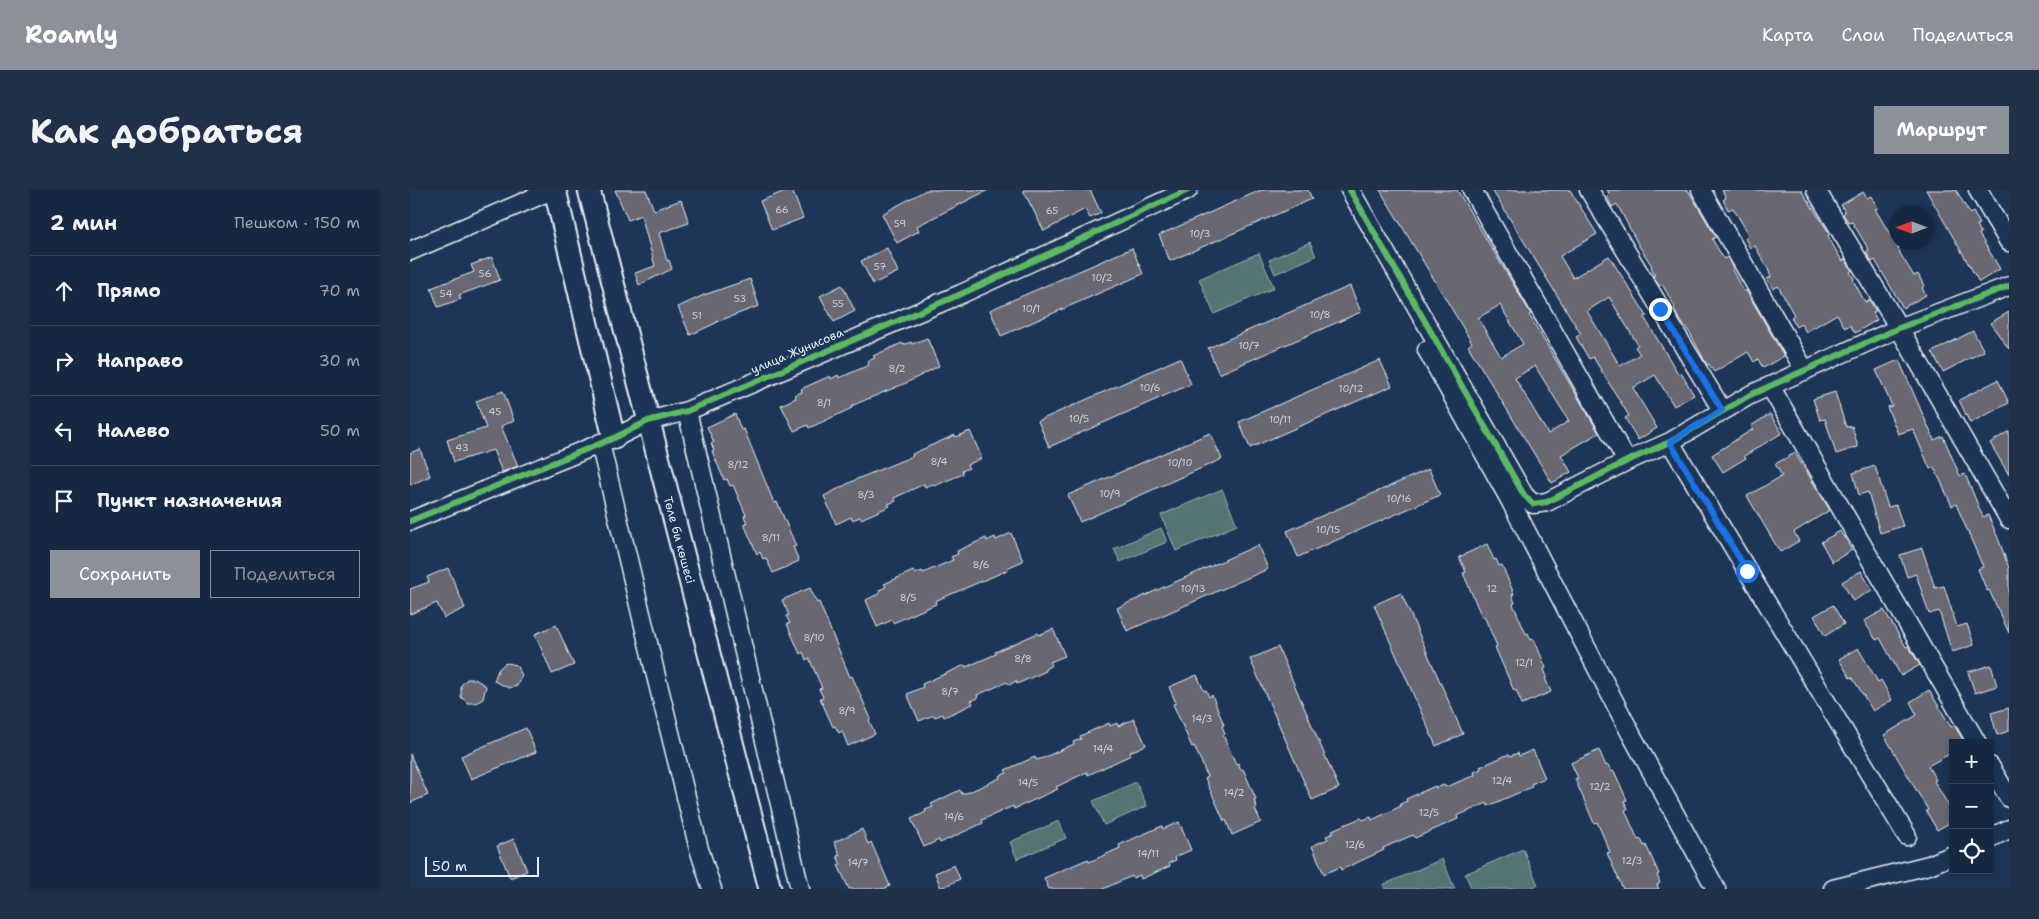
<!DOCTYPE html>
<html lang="ru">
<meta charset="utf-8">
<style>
body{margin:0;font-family:"Shantell Sans",sans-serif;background:#1f3048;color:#f1f3f6}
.controls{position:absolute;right:15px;bottom:15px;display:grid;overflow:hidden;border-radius:0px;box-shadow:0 2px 8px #0003}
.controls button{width:45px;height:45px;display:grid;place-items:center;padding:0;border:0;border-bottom:1px solid #35445a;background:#162841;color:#f1f3f6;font:25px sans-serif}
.compass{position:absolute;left:1479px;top:15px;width:45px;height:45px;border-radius:50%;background:#162841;box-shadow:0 2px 8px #0003;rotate:270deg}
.scale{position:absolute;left:15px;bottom:12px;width:114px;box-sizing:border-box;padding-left:5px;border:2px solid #e8f1f8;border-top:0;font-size:14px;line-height:18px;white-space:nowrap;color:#e8f1f8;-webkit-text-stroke:4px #1d3557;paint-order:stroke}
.stop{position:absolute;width:15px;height:15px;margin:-11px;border:4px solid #1a73e8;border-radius:50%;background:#fff}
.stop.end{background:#1a73e8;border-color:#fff;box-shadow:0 1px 5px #0008}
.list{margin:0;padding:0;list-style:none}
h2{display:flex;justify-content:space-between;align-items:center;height:65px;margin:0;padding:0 20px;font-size:21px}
h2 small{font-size:16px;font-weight:400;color:#9ea6b1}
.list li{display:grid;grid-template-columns:32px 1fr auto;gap:15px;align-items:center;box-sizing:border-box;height:70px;padding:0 20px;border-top:1px solid #35445a}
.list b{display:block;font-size:19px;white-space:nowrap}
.list em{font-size:16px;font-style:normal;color:#9ea6b1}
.actions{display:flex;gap:10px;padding:15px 20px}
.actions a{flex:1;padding:11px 0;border:1px solid #8c9099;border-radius:0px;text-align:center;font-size:18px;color:#8c9099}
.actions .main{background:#8c9099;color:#fff}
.icon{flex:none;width:28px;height:28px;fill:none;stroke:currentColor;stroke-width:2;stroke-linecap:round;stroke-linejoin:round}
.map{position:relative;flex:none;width:1599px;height:699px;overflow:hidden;border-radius:0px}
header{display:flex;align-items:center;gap:30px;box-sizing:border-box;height:70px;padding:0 25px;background:#8c9099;color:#fff}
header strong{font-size:24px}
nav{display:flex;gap:28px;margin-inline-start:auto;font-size:18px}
.intro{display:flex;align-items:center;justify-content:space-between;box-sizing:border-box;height:120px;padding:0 30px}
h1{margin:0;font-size:35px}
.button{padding:12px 22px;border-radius:0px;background:#8c9099;color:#fff;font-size:18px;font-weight:700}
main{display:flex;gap:30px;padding:0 30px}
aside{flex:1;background:#162841;border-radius:0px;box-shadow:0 2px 8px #0003}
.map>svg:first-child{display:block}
</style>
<header>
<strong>Roamly</strong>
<nav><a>Карта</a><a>Слои</a><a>Поделиться</a></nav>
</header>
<div class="intro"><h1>Как добраться</h1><a class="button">Маршрут</a></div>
<main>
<aside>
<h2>2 мин<small>Пешком · 150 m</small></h2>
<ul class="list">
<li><svg class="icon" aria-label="ahead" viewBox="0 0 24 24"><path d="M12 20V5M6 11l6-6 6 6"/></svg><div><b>Прямо</b></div><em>70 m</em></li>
<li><svg class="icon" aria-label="right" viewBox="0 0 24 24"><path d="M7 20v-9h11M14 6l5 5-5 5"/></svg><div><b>Направо</b></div><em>30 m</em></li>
<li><svg class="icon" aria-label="left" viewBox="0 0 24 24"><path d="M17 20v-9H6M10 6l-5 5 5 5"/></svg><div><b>Налево</b></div><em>50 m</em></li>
<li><svg class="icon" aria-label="arrive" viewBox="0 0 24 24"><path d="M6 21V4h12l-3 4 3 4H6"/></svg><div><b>Пункт назначения</b></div></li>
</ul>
<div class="actions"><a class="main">Сохранить</a><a>Поделиться</a></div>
</aside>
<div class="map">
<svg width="1599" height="699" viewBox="0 0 1599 699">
<rect width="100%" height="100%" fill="#1d3557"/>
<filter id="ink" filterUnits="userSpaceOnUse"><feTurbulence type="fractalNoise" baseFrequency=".02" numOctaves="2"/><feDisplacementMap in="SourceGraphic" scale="10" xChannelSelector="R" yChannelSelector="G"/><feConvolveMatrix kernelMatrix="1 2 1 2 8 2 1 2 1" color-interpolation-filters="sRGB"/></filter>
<g filter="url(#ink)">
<!-- green -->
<path fill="#547473" stroke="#9eb2b6" d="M 900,52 L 906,66 L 865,84 L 859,70 Z
M 849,63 L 864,98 L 804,124 L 789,89 Z
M 812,299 L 827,335 L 766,361 L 751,325 Z
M 751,338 L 757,352 L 710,372 L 704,359 Z
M 726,592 L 737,616 L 694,635 L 683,611 Z
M 649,631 L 656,648 L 607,669 L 600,652 Z
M 1113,659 L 1128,695 L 1119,699 L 1062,699 L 1055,684 Z
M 1032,669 L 1045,699 L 975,699 L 973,695 Z"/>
<!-- building -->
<path fill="#696872" stroke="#e8f1f8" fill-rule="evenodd" d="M 205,0 L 236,0 L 244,20 L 271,10 L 279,33 L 249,43 L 257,71 L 259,70 L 262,79 L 229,95 L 225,83 L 245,76 L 231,25 L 218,30 Z
M 378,0 L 382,0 L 393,28 L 362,40 L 350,11 Z
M 516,0 L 578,0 L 507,36 L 509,41 L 487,53 L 472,24 Z
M 613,0 L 680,0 L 691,23 L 680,28 L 675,19 L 634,41 Z
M 851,0 L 898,0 L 902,9 L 760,71 L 749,45 Z
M 970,0 L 1047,0 L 1102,92 L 1121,124 L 1119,125 L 1189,243 L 1151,265 L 1161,282 L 1142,293 L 1058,156 L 1062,153 L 1040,116 ZM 1090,115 L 1113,154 L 1091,167 L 1068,128 ZM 1125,176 L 1159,231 L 1138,244 L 1105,188 Z
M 1082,0 L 1160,0 L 1187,44 L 1150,66 L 1163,88 L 1199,66 L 1237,126 L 1234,127 L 1269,185 L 1271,183 L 1284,205 L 1264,216 L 1245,185 L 1223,198 L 1247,238 L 1228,250 L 1215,228 L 1219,226 L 1183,167 L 1179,169 L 1166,147 L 1171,144 ZM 1199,107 L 1228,155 L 1225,157 L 1230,164 L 1210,176 L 1177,121 Z
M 1197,0 L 1278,0 L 1306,47 L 1302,49 L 1314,69 L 1317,67 L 1324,79 L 1322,80 L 1334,102 L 1336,100 L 1374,166 L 1353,178 L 1348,169 L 1344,172 L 1338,162 L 1304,182 L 1299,174 L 1297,175 L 1280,143 L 1267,126 L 1264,118 L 1265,117 L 1252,94 L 1249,96 L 1243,86 L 1245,85 L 1241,77 L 1242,76 L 1229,56 L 1207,14 L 1202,17 L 1197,7 L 1200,5 Z
M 1312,0 L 1391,0 L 1420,44 L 1418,45 L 1420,50 L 1432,71 L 1435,69 L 1442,81 L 1440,82 L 1444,89 L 1443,90 L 1455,112 L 1459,110 L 1466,121 L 1463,123 L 1467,130 L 1445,143 L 1440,135 L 1435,138 L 1427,124 L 1396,142 L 1391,134 L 1386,137 L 1381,127 L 1384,125 L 1368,96 L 1363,99 L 1357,89 L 1361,87 L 1358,79 L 1345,56 L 1340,58 L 1335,48 L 1338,46 L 1335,38 L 1323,18 L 1318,20 L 1313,10 L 1316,8 Z
M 1516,0 L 1546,0 L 1560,24 L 1563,22 L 1570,34 L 1567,35 L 1571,43 L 1569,44 L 1590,79 L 1569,92 Z
M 1453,2 L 1457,8 L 1461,6 L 1468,18 L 1465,19 L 1481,46 L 1484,44 L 1486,52 L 1489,52 L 1491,56 L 1488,58 L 1491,65 L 1504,86 L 1508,84 L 1514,96 L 1512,98 L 1516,105 L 1493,118 L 1465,70 L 1462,72 L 1456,62 L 1459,60 L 1447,40 L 1442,32 L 1439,33 L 1433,24 L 1435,22 L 1431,15 Z
M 477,58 L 488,82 L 463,94 L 451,71 Z
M 722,58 L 733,84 L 591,146 L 580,120 Z
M 82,67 L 90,90 L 49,105 L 51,109 L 28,117 L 21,98 L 64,82 L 61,75 Z
M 340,89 L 349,116 L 306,132 L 306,133 L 280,145 L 268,117 L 294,105 Z
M 432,95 L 445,121 L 424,132 L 410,106 Z
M 940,96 L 951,122 L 809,184 L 798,158 Z
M 1599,122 L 1599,159 L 1580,133 Z
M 1563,141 L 1574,161 L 1533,182 L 1522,162 Z
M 517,148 L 529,176 L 496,193 L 441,216 L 442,218 L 423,227 L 399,238 L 398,235 L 384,241 L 371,215 L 386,208 L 385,205 L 392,202 L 391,199 L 420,186 L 421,189 L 428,185 L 429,188 L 459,175 L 458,171 L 465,168 L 463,166 L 492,153 L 493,155 L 501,152 L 502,154 Z
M 770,168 L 781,194 L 639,257 L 628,231 Z
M 970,170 L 982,196 L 840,258 L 829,232 Z
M 1489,170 L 1524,250 L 1533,246 L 1550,286 L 1555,284 L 1573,327 L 1578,325 L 1588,348 L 1599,378 L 1599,443 L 1579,400 L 1577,401 L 1568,379 L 1573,377 L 1546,314 L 1542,316 L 1524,277 L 1520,279 L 1503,239 L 1488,244 L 1477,217 L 1482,216 L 1466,180 Z
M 1588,190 L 1599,213 L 1560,233 L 1549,210 Z
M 93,201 L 104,231 L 91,236 L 108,276 L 92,282 L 83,260 L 44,272 L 37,250 L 76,238 L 66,211 Z
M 1425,202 L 1436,237 L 1442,236 L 1448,257 L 1426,264 L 1415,229 L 1410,230 L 1403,209 Z
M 325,224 L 331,240 L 334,239 L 364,313 L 367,312 L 386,356 L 383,357 L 389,371 L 363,383 L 356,368 L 353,369 L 350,362 L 347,364 L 334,334 L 337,333 L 334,326 L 336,325 L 323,295 L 320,296 L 317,289 L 314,290 L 302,261 L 304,260 L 301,253 L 304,252 L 297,237 Z
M 1360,224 L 1372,243 L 1334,266 L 1336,268 L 1313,282 L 1302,265 L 1343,239 L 1341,236 Z
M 560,241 L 572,268 L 557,275 L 559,278 L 552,281 L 553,284 L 524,296 L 523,294 L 515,297 L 514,294 L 484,308 L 486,311 L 478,314 L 480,316 L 451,329 L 450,327 L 442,330 L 441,327 L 426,334 L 414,306 L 447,289 L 503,266 L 502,264 L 520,256 L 545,245 L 546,247 Z
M 1599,241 L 1599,285 L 1580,253 Z
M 800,243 L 812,269 L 670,332 L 658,305 Z
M 10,259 L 20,286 L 0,295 L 0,263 Z
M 1385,263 L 1420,320 L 1384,342 L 1389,351 L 1370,362 L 1337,306 L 1372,286 L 1365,274 Z
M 1465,276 L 1478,317 L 1486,315 L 1493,336 L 1470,343 L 1458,302 L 1449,305 L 1443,283 Z
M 1019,279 L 1030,305 L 888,367 L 877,341 Z
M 1430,341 L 1442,360 L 1422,372 L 1411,352 Z
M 601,343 L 613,371 L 597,378 L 598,380 L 525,411 L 526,414 L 483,433 L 482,430 L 467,437 L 456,410 L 470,403 L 469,400 L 476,397 L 474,394 L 503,381 L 505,384 L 512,381 L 513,383 L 543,370 L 541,367 L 548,364 L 547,361 L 576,348 L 577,351 L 585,347 L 586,350 Z
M 1077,354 L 1084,370 L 1086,369 L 1089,376 L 1092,375 L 1104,404 L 1102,405 L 1105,413 L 1103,414 L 1116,444 L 1118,443 L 1121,450 L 1124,449 L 1136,478 L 1134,479 L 1137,487 L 1135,488 L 1141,502 L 1112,514 L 1106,500 L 1104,501 L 1085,457 L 1087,456 L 1074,426 L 1072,427 L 1053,383 L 1056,382 L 1049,367 Z
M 848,355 L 858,379 L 717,441 L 707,418 Z
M 1512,358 L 1525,398 L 1534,396 L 1547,437 L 1557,434 L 1564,455 L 1542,462 L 1529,421 L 1519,424 L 1506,384 L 1497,387 L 1490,365 Z
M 38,378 L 55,418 L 34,428 L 27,413 L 0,424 L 0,399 L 19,392 L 17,387 Z
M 1451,381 L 1462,400 L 1443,411 L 1432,392 Z
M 400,398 L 407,413 L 409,412 L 440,487 L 442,486 L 461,529 L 459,530 L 465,544 L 438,556 L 432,541 L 429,543 L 425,536 L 423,537 L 410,508 L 413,507 L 409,499 L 412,498 L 399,468 L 396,470 L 393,462 L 390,464 L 377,434 L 380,433 L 376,426 L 379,425 L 372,410 Z
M 991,403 L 1053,544 L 1026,556 L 964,415 Z
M 1423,415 L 1434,434 L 1415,446 L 1404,426 Z
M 1474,420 L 1496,457 L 1498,456 L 1510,475 L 1491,486 L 1470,448 L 1466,450 L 1454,431 Z
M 146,435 L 164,475 L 142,484 L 125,444 Z
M 643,439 L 655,466 L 640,472 L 642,475 L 635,479 L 636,481 L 607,494 L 606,491 L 599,495 L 597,492 L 567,505 L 568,508 L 561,511 L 563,514 L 534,527 L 533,524 L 525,527 L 524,525 L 509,531 L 497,504 L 513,497 L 512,494 L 555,475 L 556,477 L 586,464 L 585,462 L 628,443 L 629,445 Z
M 868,457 L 929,598 L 902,610 L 840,469 Z
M 1448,458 L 1468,492 L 1471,490 L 1482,510 L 1463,521 L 1442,487 L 1440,488 L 1429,469 Z
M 98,473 L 106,475 L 112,485 L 107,496 L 99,498 L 84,491 L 88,480 L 94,474 Z
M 1581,475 L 1587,496 L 1565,503 L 1558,482 Z
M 787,485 L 794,501 L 796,500 L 799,507 L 802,505 L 814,535 L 812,536 L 815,544 L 813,545 L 826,574 L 828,573 L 831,580 L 833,579 L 846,609 L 844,610 L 847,618 L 845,619 L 851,632 L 822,645 L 816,630 L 814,631 L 795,588 L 797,587 L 791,571 L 784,556 L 782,557 L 763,514 L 766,513 L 759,497 Z
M 57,489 L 65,489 L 76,496 L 73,509 L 66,513 L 58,513 L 51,507 L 51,495 Z
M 1519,500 L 1541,537 L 1544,535 L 1555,553 L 1543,553 L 1543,562 L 1518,576 L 1526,590 L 1524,591 L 1543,623 L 1543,631 L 1527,640 L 1516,621 L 1518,620 L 1474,545 L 1507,525 L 1500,512 Z
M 1599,518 L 1599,541 L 1587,545 L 1581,523 Z
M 724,529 L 736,555 L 720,562 L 721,565 L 678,585 L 677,582 L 646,597 L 648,599 L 604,619 L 603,616 L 572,630 L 573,633 L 547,645 L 530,653 L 529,650 L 514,657 L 501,629 L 516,622 L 515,620 L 523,617 L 521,614 L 550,600 L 552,604 L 559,602 L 590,588 L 589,586 L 597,583 L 595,580 L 625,567 L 626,570 L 633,568 L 664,554 L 663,552 L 671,549 L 670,546 L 699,533 L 700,536 L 707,533 L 708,536 Z
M 116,538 L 126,562 L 61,589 L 51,566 Z
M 1123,560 L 1135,588 L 1121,594 L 1122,597 L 1078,616 L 1077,613 L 1047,626 L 1048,629 L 1005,648 L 1003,645 L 973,658 L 974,660 L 931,680 L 930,677 L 914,684 L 902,656 L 918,649 L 916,646 L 924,643 L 922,640 L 951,628 L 953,630 L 961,627 L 962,630 L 991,616 L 990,614 L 997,611 L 996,609 L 1025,596 L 1026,598 L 1034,595 L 1036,597 L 1065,585 L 1064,582 L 1071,579 L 1070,577 L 1099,564 L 1100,566 L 1108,563 L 1109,566 Z
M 1189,560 L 1196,576 L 1198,575 L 1202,582 L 1204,581 L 1217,610 L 1214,611 L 1218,619 L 1215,620 L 1228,650 L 1231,649 L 1234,656 L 1236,655 L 1249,684 L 1247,685 L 1250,693 L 1247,695 L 1249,699 L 1213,699 L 1197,663 L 1200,662 L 1187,632 L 1184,633 L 1165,589 L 1168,588 L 1161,573 Z
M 0,564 L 18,605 L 0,613 Z
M 769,632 L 781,660 L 765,667 L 766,670 L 759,673 L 760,676 L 731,689 L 730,685 L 723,688 L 722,686 L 693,699 L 639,699 L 634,688 L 678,669 L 679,672 L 710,658 L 709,655 L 752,636 L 753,639 Z
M 452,639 L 458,654 L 461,652 L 480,696 L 473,699 L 439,699 L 428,675 L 431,675 L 427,666 L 430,665 L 424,652 Z
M 104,649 L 117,681 L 100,688 L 87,656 Z
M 544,675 L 550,689 L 531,698 L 525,683 Z"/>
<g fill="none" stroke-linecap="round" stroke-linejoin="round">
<!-- minor casing -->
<g stroke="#e8f1f8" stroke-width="21">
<path id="minor" d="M 940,0 L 1114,305 L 1123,314 L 1137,312 L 1217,271 L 1260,252 L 1340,205 L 1489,138 L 1599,96
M 1062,0 L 1217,271
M 1179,0 L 1312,220
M 1291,0 L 1395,181
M 1406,0 L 1489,138 L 1599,329
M 1568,0 L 1599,52
M 0,61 L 142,0
M 1017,160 L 1101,312 L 1221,544 L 1306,699
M 1360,196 L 1567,553
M 277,221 L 390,699
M 1260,252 L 1497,646
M 190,253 L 246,486 L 289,659 L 302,699
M 0,331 L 204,248 L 238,231 L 277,221 L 551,104 L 778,0
M 1580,576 L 1599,608
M 1580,648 L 1599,639
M 1423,699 L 1519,675 L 1543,665"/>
</g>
<!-- major casing -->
<g stroke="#e8f1f8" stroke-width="25">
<path id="major" d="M 145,0 L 204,248
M 179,0 L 360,699"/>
</g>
<!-- minor -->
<use href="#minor" stroke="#1d3557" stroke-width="18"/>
<!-- major -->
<use href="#major" stroke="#1d3557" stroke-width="21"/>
<!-- cycleway casing -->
<g stroke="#1d3557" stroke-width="9">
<path id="cycleway" d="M 940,0 L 1114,305 L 1123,314 L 1137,312 L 1217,271 L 1260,252 L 1340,205 L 1489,138 L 1599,96
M 0,331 L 204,248 L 238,231 L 277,221 L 551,104 L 778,0"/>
</g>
<!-- cycleway -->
<use href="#cycleway" stroke="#5cba63" stroke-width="6"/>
</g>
</g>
<g fill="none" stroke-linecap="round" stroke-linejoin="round" filter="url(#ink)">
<!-- route -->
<path stroke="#1a73e8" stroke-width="6" d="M 1250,119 L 1312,220 L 1260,252 L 1337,381"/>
</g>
<g text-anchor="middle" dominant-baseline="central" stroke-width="4.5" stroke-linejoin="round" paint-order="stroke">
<!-- number labels -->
<g font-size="10" fill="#c8cfd6">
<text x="372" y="19">66</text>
<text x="642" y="20">65</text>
<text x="490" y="33">59</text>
<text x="790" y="43">10/3</text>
<text x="470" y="76">57</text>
<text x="75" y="83">56</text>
<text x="692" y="87">10/2</text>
<text x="36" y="103">54</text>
<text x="330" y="108">53</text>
<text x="428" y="113">55</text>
<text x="621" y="118">10/1</text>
<text x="910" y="124">10/8</text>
<text x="287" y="125">51</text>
<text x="839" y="155">10/7</text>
<text x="487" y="178">8/2</text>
<text x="740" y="197">10/6</text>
<text x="941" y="198">10/12</text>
<text x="414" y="212">8/1</text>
<text x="85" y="221">45</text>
<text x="669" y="228">10/5</text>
<text x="870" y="229">10/11</text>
<text x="52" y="257">43</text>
<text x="529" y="271">8/4</text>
<text x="770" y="272">10/10</text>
<text x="328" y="274">8/12</text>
<text x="700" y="303">10/9</text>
<text x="456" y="304">8/3</text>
<text x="989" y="308">10/16</text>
<text x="918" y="339">10/15</text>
<text x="361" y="347">8/11</text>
<text x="571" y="374">8/6</text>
<text x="783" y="398">10/13</text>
<text x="1082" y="398">12</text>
<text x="498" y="407">8/5</text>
<text x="404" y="447">8/10</text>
<text x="613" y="468">8/8</text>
<text x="1114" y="472">12/1</text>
<text x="540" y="501">8/7</text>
<text x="437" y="520">8/9</text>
<text x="792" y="528">14/3</text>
<text x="693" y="558">14/4</text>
<text x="1092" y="590">12/4</text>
<text x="618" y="592">14/5</text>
<text x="1190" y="596">12/2</text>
<text x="824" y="602">14/2</text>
<text x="1019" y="622">12/5</text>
<text x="544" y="626">14/6</text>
<text x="945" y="654">12/6</text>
<text x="738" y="663">14/11</text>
<text x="1222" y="670">12/3</text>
<text x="448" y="672">14/7</text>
</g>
<!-- street labels -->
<g font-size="12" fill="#e8f1f8" stroke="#1d3557">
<text transform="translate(387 161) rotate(-23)">улица Жунисова</text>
<text transform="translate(269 350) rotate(75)">Төле би көшесі</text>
</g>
</g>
</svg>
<div class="controls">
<button>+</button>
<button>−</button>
<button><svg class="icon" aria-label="locate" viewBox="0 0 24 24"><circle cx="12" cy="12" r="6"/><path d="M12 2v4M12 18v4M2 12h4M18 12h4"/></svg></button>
</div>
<svg class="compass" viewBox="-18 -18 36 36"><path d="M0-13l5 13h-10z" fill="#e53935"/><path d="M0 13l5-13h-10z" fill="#9ea6b1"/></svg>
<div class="scale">50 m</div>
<div class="stop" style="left:1337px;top:381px"></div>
<div class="stop end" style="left:1250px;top:119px"></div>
</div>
</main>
